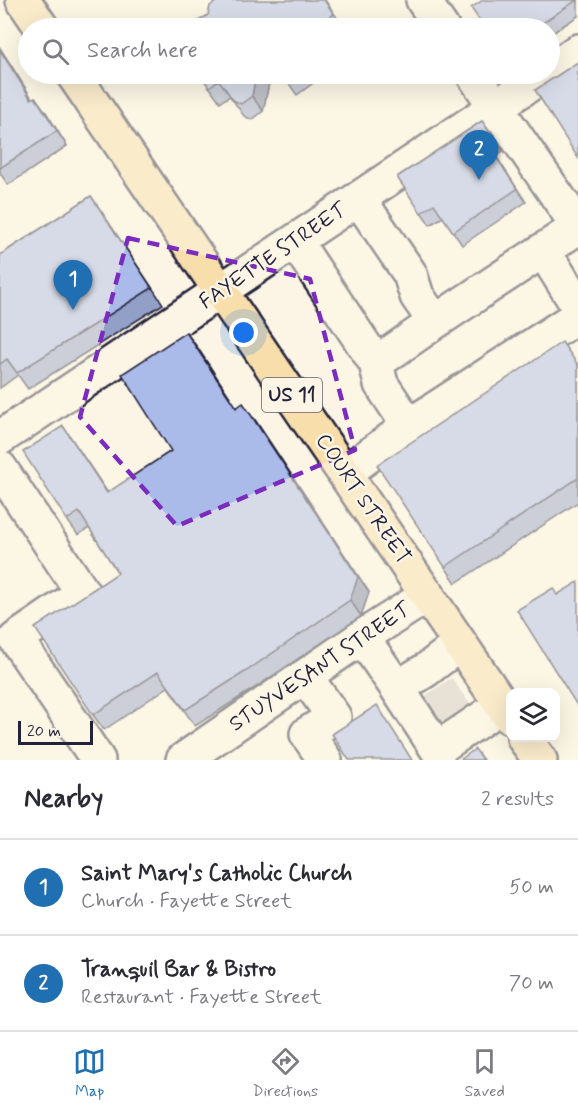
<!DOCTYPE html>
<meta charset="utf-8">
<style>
body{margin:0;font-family:Mynerve,sans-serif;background:#f2f2f3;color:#2b2b33}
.controls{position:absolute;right:18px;bottom:18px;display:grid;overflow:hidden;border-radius:12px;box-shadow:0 6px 24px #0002}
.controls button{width:54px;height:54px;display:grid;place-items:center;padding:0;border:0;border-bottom:2px solid #e1e1e2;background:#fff;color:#2b2b33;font:30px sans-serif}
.scale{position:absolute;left:18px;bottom:15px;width:75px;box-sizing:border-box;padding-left:6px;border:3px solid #22223b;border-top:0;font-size:16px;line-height:21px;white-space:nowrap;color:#22223b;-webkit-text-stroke:4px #fcf5e5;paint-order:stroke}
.you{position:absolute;left:244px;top:333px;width:21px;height:21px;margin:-15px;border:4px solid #fff;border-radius:50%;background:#1a73e8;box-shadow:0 0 0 9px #1a73e833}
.badge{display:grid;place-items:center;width:39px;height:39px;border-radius:50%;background:#1f6fb2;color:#fff;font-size:20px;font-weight:700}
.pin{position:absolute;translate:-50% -50px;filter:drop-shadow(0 2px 3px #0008)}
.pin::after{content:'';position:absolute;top:32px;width:21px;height:18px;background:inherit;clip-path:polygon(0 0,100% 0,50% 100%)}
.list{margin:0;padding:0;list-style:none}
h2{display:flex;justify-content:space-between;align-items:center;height:78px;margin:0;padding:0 24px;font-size:26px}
h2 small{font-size:20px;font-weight:400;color:#7c7c81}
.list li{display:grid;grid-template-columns:39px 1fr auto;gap:18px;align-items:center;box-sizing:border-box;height:96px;padding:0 24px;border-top:2px solid #e1e1e2}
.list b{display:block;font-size:22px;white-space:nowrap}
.list p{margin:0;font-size:20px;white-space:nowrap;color:#7c7c81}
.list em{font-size:20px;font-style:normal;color:#7c7c81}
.icon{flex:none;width:33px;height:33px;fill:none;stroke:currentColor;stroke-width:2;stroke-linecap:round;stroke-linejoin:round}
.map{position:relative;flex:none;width:578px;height:760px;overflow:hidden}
.search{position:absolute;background:#fff;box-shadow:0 6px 24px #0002;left:18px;right:18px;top:18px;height:66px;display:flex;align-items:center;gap:15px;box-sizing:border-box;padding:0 21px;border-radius:33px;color:#7c7c81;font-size:22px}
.sheet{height:270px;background:#fff}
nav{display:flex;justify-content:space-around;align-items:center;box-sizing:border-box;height:84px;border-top:2px solid #e1e1e2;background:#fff;font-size:16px;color:#7c7c81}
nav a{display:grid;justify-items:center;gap:3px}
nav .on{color:#1f6fb2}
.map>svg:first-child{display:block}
</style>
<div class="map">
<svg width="578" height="760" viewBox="0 0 578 760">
<rect width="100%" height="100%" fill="#fcf5e5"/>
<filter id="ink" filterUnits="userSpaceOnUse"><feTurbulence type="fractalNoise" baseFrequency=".0167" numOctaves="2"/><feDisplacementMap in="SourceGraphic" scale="12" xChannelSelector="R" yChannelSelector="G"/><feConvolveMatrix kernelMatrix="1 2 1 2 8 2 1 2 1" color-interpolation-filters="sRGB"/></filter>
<g filter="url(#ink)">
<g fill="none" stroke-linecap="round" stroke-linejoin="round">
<!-- minor-tunnel -->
<path stroke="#d0cbc3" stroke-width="33" stroke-dasharray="33 16" stroke-linecap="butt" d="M 438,687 L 460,719"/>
<!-- minor casing -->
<g stroke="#22223b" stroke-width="38">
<path id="minor" d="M 423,0 L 442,28
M 550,71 L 578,51
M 473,74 L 578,226
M 295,241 L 376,363 L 435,322 L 417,296 L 410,274 L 359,199
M 543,250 L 578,306
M 435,322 L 578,227
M 409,426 L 578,316
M 0,438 L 545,74
M 0,468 L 83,593 L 16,639 L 98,760
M 345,473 L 409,426 L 381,384 L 376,363
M 362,637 L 397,688 L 426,670 L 460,644
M 305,676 L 334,717 L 307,734 L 325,760
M 397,688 L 437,749 L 502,705
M 183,760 L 362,637 L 428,595"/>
</g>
<!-- major casing -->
<g stroke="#22223b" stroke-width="38">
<path id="major" d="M 23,0 L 42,28
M 73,74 L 510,717
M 524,738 L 540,760"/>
</g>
<!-- minor -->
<use href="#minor" stroke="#fcf5e5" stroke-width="33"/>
<!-- major -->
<use href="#major" stroke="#f8deab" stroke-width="33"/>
</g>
<!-- wall -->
<path fill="#92a0c8" stroke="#22223b" stroke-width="1.5" d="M 325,0 L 344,28 L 187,28 Z
M 578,0 L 578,16 L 549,35 L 549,28 L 485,28 Z
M 0,48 L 32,99 L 35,97 L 67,146 L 8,185 L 0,173 Z
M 200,74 L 271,74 L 263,111 L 252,120 L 244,116 L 230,96 L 220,102 Z
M 282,74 L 321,74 L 323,76 L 297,95 Z
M 482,121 L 503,151 L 496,156 L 526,202 L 462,245 L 443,217 L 430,225 L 397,177 Z
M 91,196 L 163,304 L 28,389 L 18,375 L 0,388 L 0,255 Z
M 197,347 L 236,408 L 254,418 L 369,592 L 361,616 L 256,687 L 195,726 L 168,687 L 104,730 L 93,715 L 118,573 L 89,528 L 78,535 L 67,520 L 63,426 L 108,493 L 171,451 Z
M 578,364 L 578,502 L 456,583 L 445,567 Z"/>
<!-- shaded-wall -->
<path fill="#7782a3" stroke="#22223b" stroke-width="1.5" d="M 0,48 L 42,114 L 0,50 Z
M 256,74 L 271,74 L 263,111 L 252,96 Z
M 35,97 L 46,112 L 67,146 L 57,131 Z
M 186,332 L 197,347 L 247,423 L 236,408 Z
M 243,403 L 369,592 L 361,616 L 350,600 Z"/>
<!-- building -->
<path fill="#aabae9" stroke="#22223b" stroke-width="1.5" d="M 219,0 L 324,0 L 334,14 L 314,28 L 187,28 L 208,15 L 210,6 Z
M 483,0 L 578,0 L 578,1 L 577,0 L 535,28 L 485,28 L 471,8 Z
M 0,50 L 31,99 L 35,97 L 57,131 L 0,168 Z
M 578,62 L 578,158 L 535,90 Z
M 200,74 L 256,74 L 252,96 L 241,104 L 233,100 L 219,80 L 209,87 Z
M 282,74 L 294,74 L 286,79 Z
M 482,121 L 494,138 L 487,143 L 517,189 L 453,232 L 434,204 L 421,213 L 397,177 Z
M 91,196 L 152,288 L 17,373 L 7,359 L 0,364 L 0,255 Z
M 186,332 L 236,408 L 243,403 L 358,577 L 350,600 L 245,672 L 185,710 L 158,672 L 93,715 L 35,628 L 118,573 L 79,512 L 67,520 L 23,452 L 63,426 L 107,493 L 171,451 L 122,374 Z
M 562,342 L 578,365 L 578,478 L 445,567 L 377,465 Z
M 578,582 L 578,707 L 517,610 L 553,588 L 557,595 Z
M 377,705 L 412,760 L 349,760 L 332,734 Z
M 475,749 L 483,760 L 460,760 Z"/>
</g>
<!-- marked area -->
<path d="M0 0H578V760H0ZM 128,238 L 310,279 L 355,450 L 177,526 L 80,417 Z" fill="#fcf5e5" fill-opacity=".55" fill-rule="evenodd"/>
<path fill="none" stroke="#7b2cbf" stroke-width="4.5" stroke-dasharray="12 8" stroke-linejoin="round" d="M 128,238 L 310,279 L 355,450 L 177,526 L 80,417 Z"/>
<g text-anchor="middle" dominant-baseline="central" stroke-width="5" stroke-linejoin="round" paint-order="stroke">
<!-- shield labels -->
<rect fill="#fcf5e5" stroke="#63616e" stroke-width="1.5" x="262" y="378" width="60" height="34" rx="4.5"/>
<g font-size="20" font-weight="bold" fill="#22223b">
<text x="292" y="395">US 11</text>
</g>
<!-- street labels -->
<g font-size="21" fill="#22223b" stroke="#fcf5e5">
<text transform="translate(273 256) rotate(-34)">FAYETTE STREET</text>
<text transform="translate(363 499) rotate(56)">COURT STREET</text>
<text transform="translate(320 667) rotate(-34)">STUYVESANT STREET</text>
</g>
</g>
</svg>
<div class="controls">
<button><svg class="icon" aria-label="layers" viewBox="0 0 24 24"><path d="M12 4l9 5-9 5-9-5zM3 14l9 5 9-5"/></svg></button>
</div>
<div class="scale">20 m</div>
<div class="you"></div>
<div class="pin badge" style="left:73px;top:310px">1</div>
<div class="pin badge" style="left:479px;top:180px">2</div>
<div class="search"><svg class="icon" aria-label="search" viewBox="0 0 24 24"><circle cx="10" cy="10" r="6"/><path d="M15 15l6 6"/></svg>Search here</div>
</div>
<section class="sheet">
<h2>Nearby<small>2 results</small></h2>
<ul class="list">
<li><span class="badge">1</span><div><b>Saint Mary's Catholic Church</b><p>Church · Fayette Street</p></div><em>50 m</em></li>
<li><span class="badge">2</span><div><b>Tranquil Bar &amp; Bistro</b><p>Restaurant · Fayette Street</p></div><em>70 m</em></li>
</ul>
</section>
<nav>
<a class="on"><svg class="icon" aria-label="map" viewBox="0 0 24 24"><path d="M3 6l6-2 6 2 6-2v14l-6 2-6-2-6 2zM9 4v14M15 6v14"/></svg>Map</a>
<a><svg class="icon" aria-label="directions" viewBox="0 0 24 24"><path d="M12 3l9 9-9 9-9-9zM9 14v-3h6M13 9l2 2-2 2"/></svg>Directions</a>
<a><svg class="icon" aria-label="saved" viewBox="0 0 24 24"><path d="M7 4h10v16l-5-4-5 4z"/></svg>Saved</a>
</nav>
